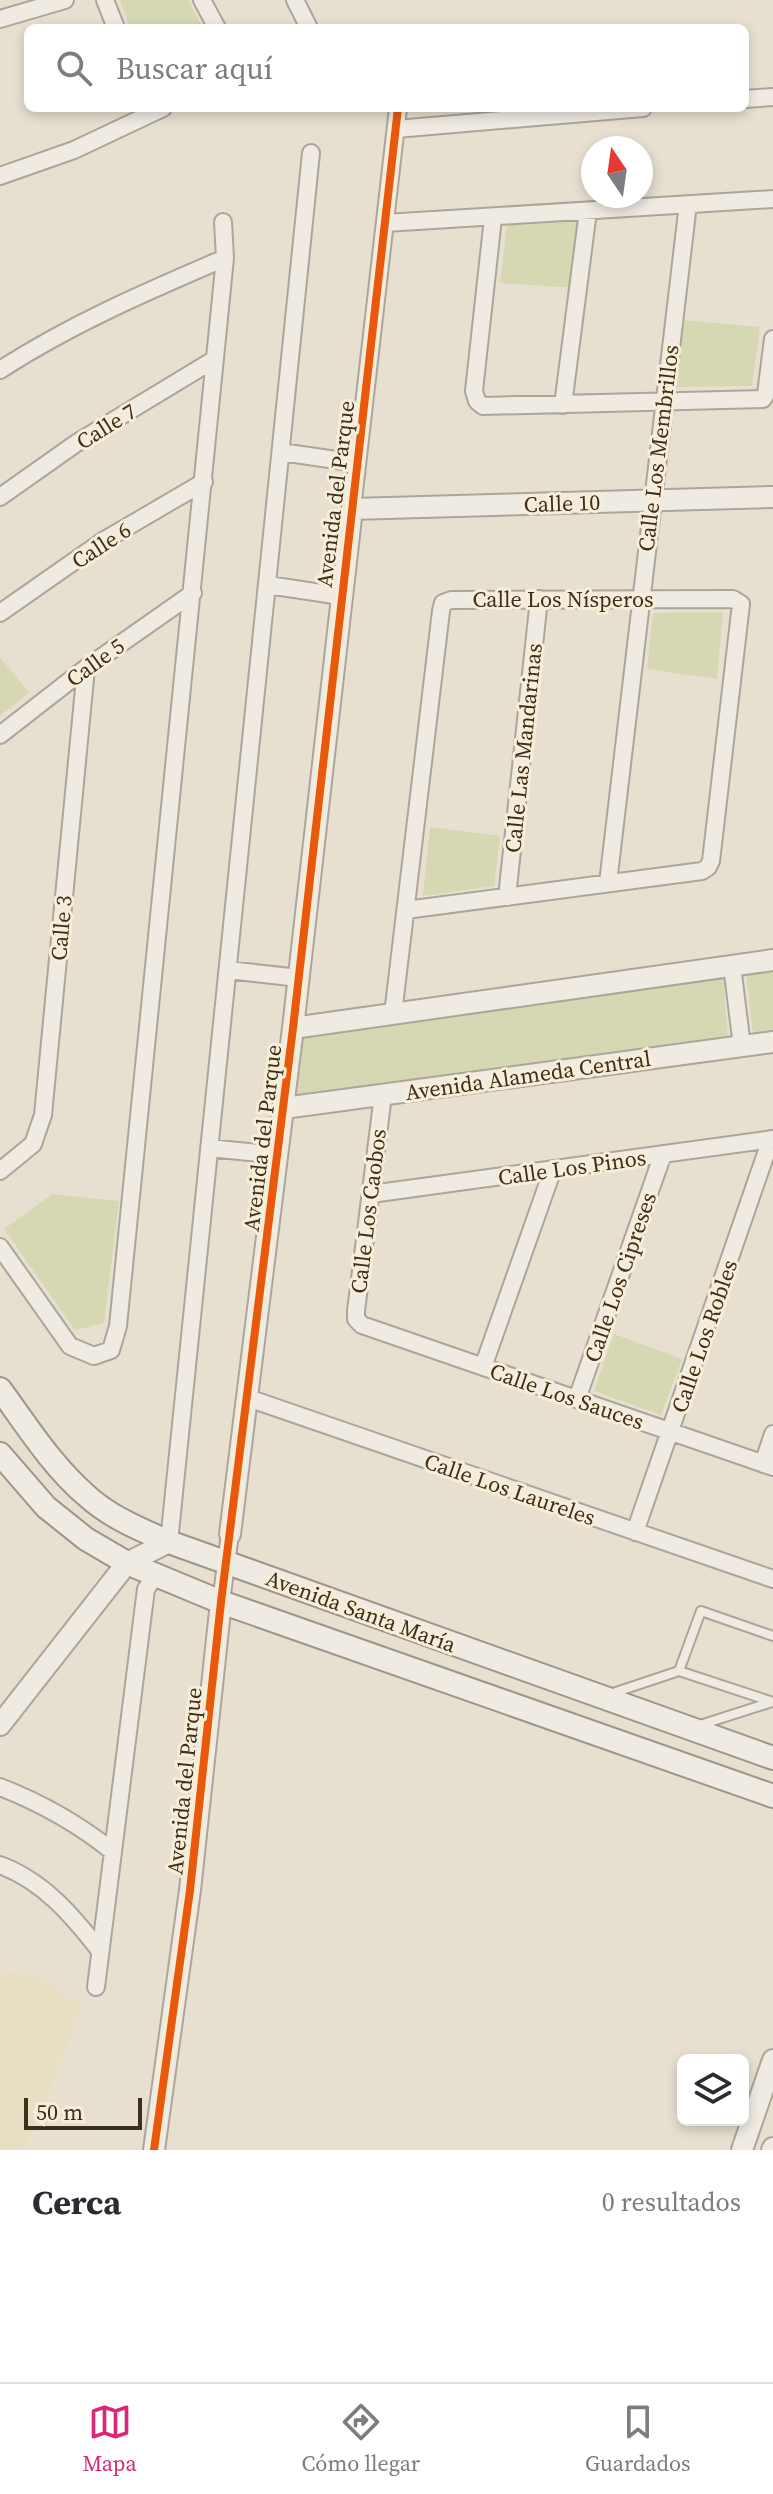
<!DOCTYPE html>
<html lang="es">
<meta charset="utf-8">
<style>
body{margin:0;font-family:"Source Serif 4",serif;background:#f2f2f3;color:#2b2b33}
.controls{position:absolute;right:24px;bottom:24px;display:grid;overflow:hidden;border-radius:12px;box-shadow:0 4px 12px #0003}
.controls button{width:72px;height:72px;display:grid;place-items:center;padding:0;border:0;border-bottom:2px solid #e1e1e2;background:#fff;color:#2b2b33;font:40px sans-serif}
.compass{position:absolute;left:581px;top:136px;width:72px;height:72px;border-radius:50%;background:#fff;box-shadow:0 4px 12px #0003;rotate:347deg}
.scale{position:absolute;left:24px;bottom:20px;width:118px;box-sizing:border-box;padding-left:8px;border:4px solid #3d2e20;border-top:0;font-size:22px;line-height:28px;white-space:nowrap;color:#3d2e20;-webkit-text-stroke:6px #f7eed8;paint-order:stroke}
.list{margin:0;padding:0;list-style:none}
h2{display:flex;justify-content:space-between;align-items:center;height:104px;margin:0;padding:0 32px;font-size:34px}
h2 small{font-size:26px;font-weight:400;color:#7c7c81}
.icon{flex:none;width:44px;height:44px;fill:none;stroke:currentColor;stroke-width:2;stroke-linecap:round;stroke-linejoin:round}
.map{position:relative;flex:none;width:773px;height:2150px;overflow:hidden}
.search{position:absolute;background:#fff;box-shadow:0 4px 12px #0003;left:24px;right:24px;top:24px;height:88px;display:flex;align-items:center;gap:20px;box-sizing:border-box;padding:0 28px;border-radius:12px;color:#7c7c81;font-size:30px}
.sheet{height:232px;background:#fff}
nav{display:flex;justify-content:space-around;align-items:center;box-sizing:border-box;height:112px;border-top:2px solid #e1e1e2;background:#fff;font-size:22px;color:#7c7c81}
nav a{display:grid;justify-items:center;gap:4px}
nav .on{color:#db2777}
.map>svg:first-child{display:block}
</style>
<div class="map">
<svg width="773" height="2150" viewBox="0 0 773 2150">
<rect width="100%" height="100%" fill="#e7e0d1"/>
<!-- farmland -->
<path fill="#e6dfc2" d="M 0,1970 L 40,1978 L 83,2006 L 25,2150 L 0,2150 Z"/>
<!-- green -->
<path fill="#d6d7b3" d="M 120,0 L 188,0 L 203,28 L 130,28 Z
M 585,214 L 575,288 L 500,283 L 507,224 Z
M 683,320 L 760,327 L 752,386 L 676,387 Z
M 723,612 L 717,679 L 647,669 L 653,613 Z
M 0,657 L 29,693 L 0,716 Z
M 430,827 L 500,836 L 494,886 L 423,896 Z
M 773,970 L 773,1030 L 753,1033 L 746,974 Z
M 723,978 L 728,1039 L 297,1097 L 303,1034 Z
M 52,1194 L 119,1201 L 104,1323 L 75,1330 L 4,1229 Z
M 614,1334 L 682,1359 L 661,1415 L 594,1391 Z"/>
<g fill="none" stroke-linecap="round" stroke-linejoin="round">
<!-- service casing -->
<g stroke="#ada599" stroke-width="12">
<path id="service" d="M 679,1671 L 701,1611 L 773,1636
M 610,1694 L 679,1671 L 773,1702
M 697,1726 L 772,1702"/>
</g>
<!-- minor casing -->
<g stroke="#ada599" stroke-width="20">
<path id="minor" d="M 105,0 L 116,28
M 202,0 L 217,28
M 295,0 L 309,28
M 0,19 L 65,0
M 745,99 L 773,97
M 396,129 L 643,108
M 0,176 L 74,150 L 163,108
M 493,218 L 474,391 L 477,401 L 483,406 L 763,399 L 766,394 L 773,339
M 385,223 L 773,199
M 0,370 C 71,324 148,291 225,258
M 563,405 L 588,211
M 281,452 L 357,463
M 0,497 L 78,442 L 215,359
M 352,509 L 398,108
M 268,585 L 341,596
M 0,613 L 103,541 L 204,482
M 0,735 L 86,668 L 193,593
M 608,883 L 688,204
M 507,897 L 539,599
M 732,966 L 742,1046
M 228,970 L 299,978
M 393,1014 L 441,611 L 443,603 L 451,600 L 733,599 L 741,604 L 711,861 L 708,867 L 702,871 L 406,910
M 383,1095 L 356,1311 L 356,1319 L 362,1325 L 773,1467
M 209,1148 L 278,1155
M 0,1171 L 33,1144 L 43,1115 L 86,668
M 371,1194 L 773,1139
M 0,1247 L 70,1346 L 94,1356 L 111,1350 L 118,1326 L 225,258 L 223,222
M 483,1367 L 553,1169
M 248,1398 L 773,1579
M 577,1399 L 663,1154
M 763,1464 L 773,1434
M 635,1532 L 771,1139
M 169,1542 L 311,153
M 221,1602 L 230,1534
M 0,1787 C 41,1803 77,1823 112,1851
M 0,1865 C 43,1881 72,1915 100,1951
M 96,1987 L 146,1589 L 156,1575"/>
</g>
<!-- tertiary casing -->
<g stroke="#ada599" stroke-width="24">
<path id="tertiary" d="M 293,1028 L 773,960
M 284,1108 L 773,1042
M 230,1534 L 293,1028 L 352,509 L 773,497
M 0,1725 L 127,1563 L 169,1542
M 154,2150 L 190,1890 L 221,1602
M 742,2150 L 773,2060
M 772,2150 L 773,2148"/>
</g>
<!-- secondary casing -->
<g stroke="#9c958a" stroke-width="26">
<path id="secondary" d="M 0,1389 C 27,1426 52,1466 87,1496 C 110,1517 141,1530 169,1542 L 773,1758
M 0,1454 L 46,1507 L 86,1539 L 127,1563 L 221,1602 L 773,1796"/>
</g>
<!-- service -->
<use href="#service" stroke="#efebe3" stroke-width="8"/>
<!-- minor -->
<use href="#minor" stroke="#efebe3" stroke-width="16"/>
<!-- tertiary -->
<use href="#tertiary" stroke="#efebe3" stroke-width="20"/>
<!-- secondary -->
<use href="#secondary" stroke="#efebe3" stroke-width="22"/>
<!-- cycleway casing -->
<g stroke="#f7eed8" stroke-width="13">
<path id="cycleway" d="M 154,2150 L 190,1890 L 221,1602 L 293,1028 L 398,108"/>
</g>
<!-- cycleway -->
<use href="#cycleway" stroke="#e8590c" stroke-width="8"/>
</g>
<g text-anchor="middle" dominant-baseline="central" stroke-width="6" stroke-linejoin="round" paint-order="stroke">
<!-- street labels -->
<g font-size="22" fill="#3d2e20" stroke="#f7eed8">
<text transform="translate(106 426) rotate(-32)">Calle 7</text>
<text transform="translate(658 448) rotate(-83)">Calle Los Membrillos</text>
<text transform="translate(335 494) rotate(-83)">Avenida del Parque</text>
<text transform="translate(562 503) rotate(-2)">Calle 10</text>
<text transform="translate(101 545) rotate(-33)">Calle 6</text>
<text x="563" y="599">Calle Los Nísperos</text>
<text transform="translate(95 662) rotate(-36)">Calle 5</text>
<text transform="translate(523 748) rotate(-84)">Calle Las Mandarinas</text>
<text transform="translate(61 928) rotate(-85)">Calle 3</text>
<text transform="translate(528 1075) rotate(-8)">Avenida Alameda Central</text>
<text transform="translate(262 1138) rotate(-83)">Avenida del Parque</text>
<text transform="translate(572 1167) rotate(-8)">Calle Los Pinos</text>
<text transform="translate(368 1211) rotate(-83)">Calle Los Caobos</text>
<text transform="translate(620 1277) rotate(-71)">Calle Los Cipreses</text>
<text transform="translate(704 1336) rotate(-71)">Calle Los Robles</text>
<text transform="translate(567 1396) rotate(19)">Calle Los Sauces</text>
<text transform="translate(510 1489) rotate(19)">Calle Los Laureles</text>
<text transform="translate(361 1611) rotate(20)">Avenida Santa María</text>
<text transform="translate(184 1781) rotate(-84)">Avenida del Parque</text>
</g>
</g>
</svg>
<div class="controls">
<button><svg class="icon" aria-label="layers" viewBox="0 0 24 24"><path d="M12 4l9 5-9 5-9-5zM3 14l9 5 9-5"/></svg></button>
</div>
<svg class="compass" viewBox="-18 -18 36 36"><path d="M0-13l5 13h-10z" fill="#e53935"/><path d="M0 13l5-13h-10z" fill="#7c7c81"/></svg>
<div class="scale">50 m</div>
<div class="search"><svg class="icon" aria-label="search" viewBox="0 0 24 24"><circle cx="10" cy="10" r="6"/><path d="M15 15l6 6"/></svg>Buscar aquí</div>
</div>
<section class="sheet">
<h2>Cerca<small>0 resultados</small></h2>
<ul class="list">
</ul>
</section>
<nav>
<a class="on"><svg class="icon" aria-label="map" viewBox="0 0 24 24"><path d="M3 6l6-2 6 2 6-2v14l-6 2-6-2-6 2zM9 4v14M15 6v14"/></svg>Mapa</a>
<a><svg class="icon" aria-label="directions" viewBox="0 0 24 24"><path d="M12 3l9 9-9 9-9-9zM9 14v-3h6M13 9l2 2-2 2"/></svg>Cómo llegar</a>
<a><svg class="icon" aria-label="saved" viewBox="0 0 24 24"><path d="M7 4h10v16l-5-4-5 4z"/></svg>Guardados</a>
</nav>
